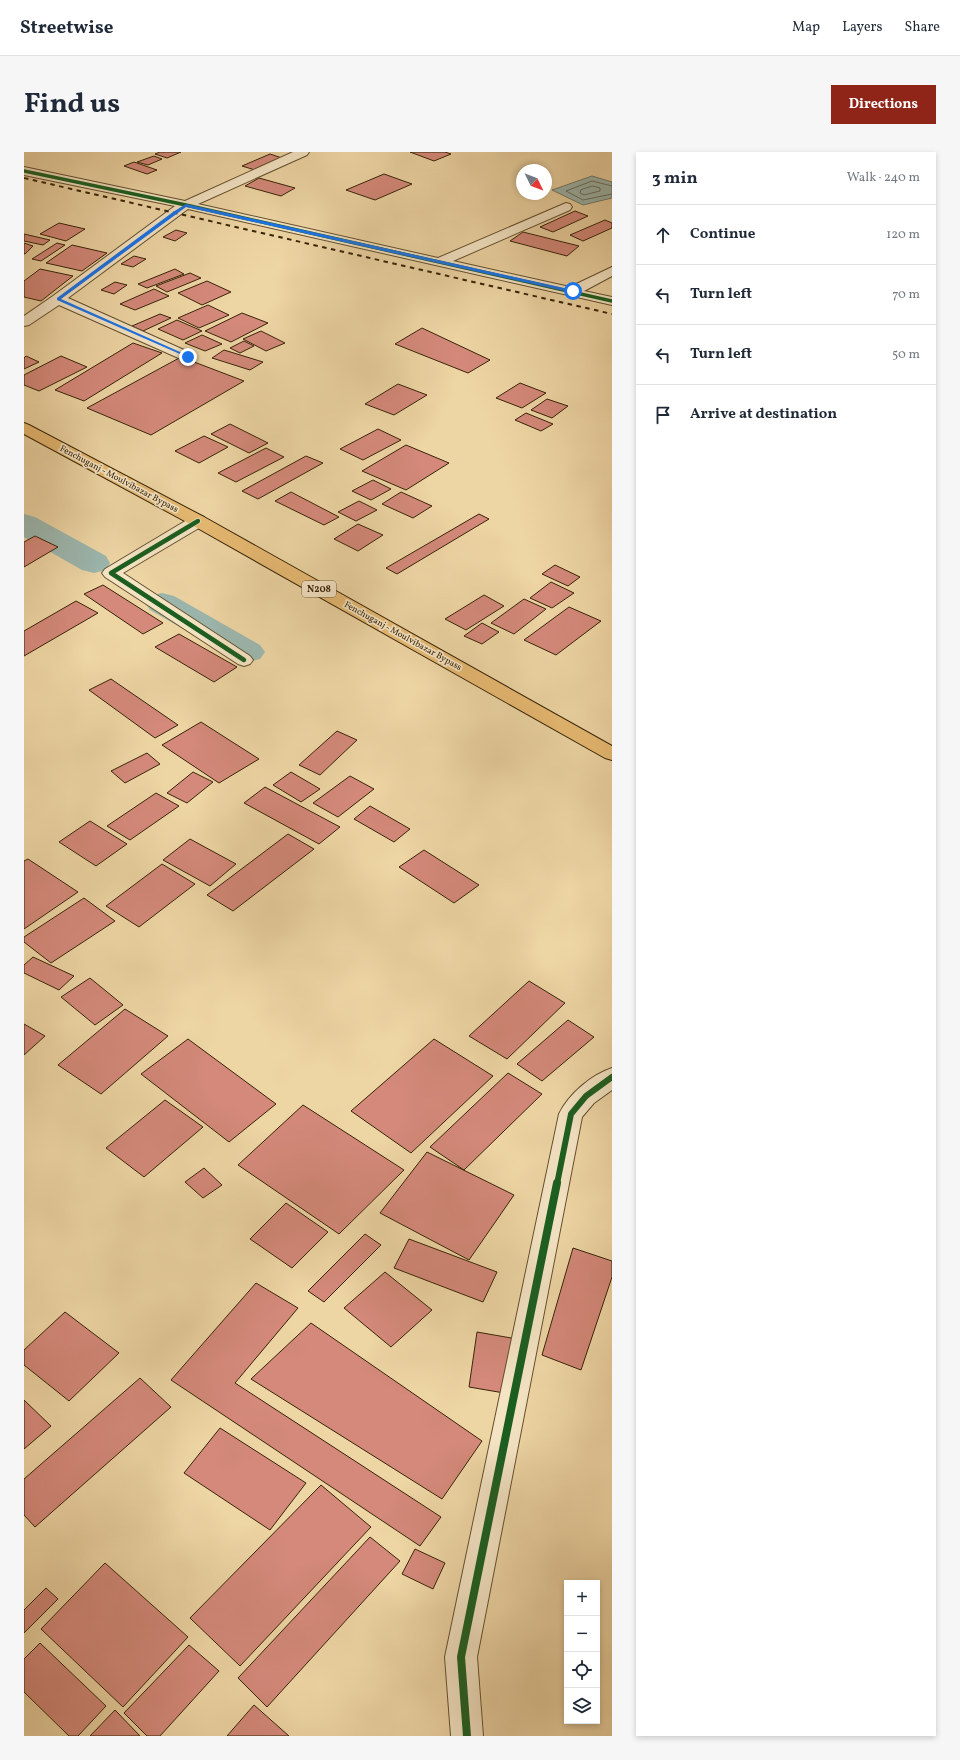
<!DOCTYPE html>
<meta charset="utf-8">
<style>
body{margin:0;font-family:Vollkorn,serif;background:#f6f6f7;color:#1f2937}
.controls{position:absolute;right:12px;bottom:12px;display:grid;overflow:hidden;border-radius:0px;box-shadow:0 2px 6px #0003}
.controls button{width:36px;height:36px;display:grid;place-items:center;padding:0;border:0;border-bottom:1px solid #e0e1e3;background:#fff;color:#1f2937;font:20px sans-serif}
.compass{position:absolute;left:492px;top:12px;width:36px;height:36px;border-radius:50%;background:#fff;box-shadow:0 2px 6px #0003;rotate:133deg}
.stop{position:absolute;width:12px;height:12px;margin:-9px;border:3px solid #1a73e8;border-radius:50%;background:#fff}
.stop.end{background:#1a73e8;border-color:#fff;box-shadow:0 1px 4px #0008}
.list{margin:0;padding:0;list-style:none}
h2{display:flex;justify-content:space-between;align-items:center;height:52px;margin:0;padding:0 16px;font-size:17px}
h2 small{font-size:13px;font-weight:400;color:#747a83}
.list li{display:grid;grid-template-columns:26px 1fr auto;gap:12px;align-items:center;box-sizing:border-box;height:60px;padding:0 16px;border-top:1px solid #e0e1e3}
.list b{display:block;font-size:15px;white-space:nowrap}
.list em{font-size:13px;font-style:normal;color:#747a83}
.icon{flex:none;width:22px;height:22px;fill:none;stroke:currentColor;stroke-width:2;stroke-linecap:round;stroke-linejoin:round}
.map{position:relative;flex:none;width:588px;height:1584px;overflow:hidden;border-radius:0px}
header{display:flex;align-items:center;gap:24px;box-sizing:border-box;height:56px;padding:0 20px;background:#fff;border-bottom:1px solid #e0e1e3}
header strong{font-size:19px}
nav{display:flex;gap:22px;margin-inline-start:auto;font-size:14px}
.intro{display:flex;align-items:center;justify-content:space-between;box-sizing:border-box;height:96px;padding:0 24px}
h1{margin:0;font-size:28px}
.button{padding:10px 18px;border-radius:0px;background:#8f2418;color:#fff;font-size:14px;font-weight:700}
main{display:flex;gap:24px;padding:0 24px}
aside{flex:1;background:#fff;border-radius:0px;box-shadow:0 2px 6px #0003}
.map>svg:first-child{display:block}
</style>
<header>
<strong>Streetwise</strong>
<nav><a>Map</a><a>Layers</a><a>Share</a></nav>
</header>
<div class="intro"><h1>Find us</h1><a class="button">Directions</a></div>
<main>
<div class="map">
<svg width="588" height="1584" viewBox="0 0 588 1584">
<rect width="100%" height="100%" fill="#eed5a4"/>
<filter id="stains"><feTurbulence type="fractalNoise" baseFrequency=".005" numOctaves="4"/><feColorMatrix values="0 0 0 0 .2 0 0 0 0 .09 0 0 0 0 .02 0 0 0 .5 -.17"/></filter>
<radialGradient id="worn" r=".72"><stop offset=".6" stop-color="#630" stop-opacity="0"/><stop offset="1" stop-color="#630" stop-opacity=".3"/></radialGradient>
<!-- water -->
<path fill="#9cb7af" stroke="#747c6c" d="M 568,24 L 588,30 L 588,46 L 559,53 L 528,38 Z"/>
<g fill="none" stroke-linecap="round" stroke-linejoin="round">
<!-- shore -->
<path stroke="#6a6e5b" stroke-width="1" d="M 569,34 L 576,36 L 576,39 L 560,43 L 556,41 L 557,38 Z
M 588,34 L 568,29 L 542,39 L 559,48 L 588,42"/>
<!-- canal -->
<path fill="#9cb7af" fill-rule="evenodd" d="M 0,362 L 11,365 L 82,404 L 86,411 L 82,418 L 70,421 L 58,418 L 0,385 Z
M 138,441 L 150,444 L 236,493 L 241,500 L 236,507 L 224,510 L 212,507 L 126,458 L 121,451 L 126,444 Z"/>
</g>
<!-- building -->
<path fill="#d4897a" stroke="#372407" d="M 136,0 L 157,0 L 143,6 L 131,2 Z
M 386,0 L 421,0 L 427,2 L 410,9 Z
M 246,2 L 258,6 L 231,18 L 218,14 Z
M 130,4 L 138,7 L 124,13 L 113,10 Z
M 110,10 L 133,18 L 123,22 L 100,14 Z
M 360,22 L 388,32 L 351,48 L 322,38 Z
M 235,26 L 271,36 L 257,44 L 221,34 Z
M 551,59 L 564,64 L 529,80 L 516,75 Z
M 581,68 L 588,71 L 588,76 L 559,89 L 546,83 Z
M 35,71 L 61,77 L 42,89 L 16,82 Z
M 152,78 L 163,81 L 151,89 L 139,85 Z
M 499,80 L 555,94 L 543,104 L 486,89 Z
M 0,82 L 26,88 L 19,93 L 0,89 Z
M 0,91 L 9,94 L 1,102 L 0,102 Z
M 33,91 L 41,93 L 17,109 L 8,107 Z
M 48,93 L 83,101 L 58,119 L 22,111 Z
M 110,104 L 122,107 L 109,115 L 97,112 Z
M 16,117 L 49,124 L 17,149 L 0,145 L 0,129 Z
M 151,117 L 160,122 L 123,136 L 114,132 Z
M 166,121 L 177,126 L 143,140 L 132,134 Z
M 183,129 L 207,140 L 178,153 L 154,141 Z
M 91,130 L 103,133 L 90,142 L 77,138 Z
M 130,137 L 145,144 L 111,158 L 96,152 Z
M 184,153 L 205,163 L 175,176 L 154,166 Z
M 218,161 L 244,171 L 207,190 L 181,179 Z
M 136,162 L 147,166 L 119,179 L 108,174 Z
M 153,168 L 178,179 L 159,188 L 134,177 Z
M 398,176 L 466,208 L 444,221 L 371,192 Z
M 237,179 L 261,191 L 242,199 L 219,187 Z
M 178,183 L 198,192 L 181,199 L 161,191 Z
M 220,189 L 230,194 L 216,201 L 206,196 Z
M 109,191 L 138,201 L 60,249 L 31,238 Z
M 200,198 L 239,210 L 226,218 L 188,206 Z
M 2,204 L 15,210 L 0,217 L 0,206 Z
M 37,204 L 63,215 L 15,239 L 0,233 L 0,223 Z
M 157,205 L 220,229 L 127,283 L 63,256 Z
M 496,231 L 522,241 L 498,256 L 472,246 Z
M 374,232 L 403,243 L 370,263 L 341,252 Z
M 523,247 L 544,254 L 528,266 L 507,258 Z
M 502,261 L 529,272 L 517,279 L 491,268 Z
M 206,272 L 244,291 L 225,301 L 187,282 Z
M 354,277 L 377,288 L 339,308 L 316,297 Z
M 180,284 L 204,295 L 175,311 L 151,299 Z
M 382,293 L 425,311 L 382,338 L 338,319 Z
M 242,296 L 260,305 L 212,330 L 194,321 Z
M 282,304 L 299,311 L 234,347 L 218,339 Z
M 349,328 L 367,337 L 347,348 L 328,339 Z
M 267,340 L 315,365 L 300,373 L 251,349 Z
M 377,340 L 408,354 L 389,366 L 358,352 Z
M 335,349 L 353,358 L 332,369 L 314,360 Z
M 455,362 L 465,367 L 373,422 L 362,416 Z
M 334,372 L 359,383 L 334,399 L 310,387 Z
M 11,384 L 34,395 L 0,415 L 0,390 Z
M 531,413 L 556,425 L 544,434 L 518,422 Z
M 527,430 L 550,441 L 528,456 L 506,446 Z
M 79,433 L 139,471 L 119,482 L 60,442 Z
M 460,443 L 480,454 L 442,478 L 421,467 Z
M 500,447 L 522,457 L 490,482 L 467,471 Z
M 52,449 L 74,461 L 0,504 L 0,479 Z
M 545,455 L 577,469 L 532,503 L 500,488 Z
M 458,471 L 475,480 L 458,492 L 440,484 Z
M 155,482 L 213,515 L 190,530 L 131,495 Z
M 87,527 L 154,573 L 131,586 L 65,538 Z
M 177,570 L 235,607 L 195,631 L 138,593 Z
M 313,579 L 333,588 L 296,623 L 275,613 Z
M 123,601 L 136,612 L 101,631 L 87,619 Z
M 169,620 L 189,630 L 163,651 L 143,641 Z
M 267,620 L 296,637 L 277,650 L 249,633 Z
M 326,624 L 350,637 L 314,665 L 289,651 Z
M 241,635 L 316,675 L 295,692 L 220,651 Z
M 132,641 L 155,654 L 106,688 L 83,674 Z
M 346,654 L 386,677 L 370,690 L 330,667 Z
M 66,669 L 103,692 L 72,714 L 35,690 Z
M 264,682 L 290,697 L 209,759 L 183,743 Z
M 166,687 L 212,712 L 186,734 L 139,708 Z
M 400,698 L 455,733 L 430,751 L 375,715 Z
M 4,707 L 54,740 L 0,777 L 0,709 Z
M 138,712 L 171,732 L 115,775 L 82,754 Z
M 60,746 L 91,769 L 27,811 L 0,790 L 0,785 Z
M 9,805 L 50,824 L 35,838 L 0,821 L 0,813 Z
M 66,826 L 99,853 L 71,873 L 37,845 Z
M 505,829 L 541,851 L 483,907 L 445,884 Z
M 101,857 L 144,884 L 77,942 L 34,913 Z
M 544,868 L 570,885 L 518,929 L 493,912 Z
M 0,872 L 21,884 L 0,903 Z
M 164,887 L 252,952 L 205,990 L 117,922 Z
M 410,887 L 469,924 L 387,1001 L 327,959 Z
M 484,921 L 518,942 L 440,1018 L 406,995 Z
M 141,948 L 179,975 L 120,1025 L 82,996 Z
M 279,953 L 380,1018 L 315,1082 L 214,1013 Z
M 403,1000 L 490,1043 L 445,1108 L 356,1061 Z
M 180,1016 L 198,1033 L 179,1046 L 161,1030 Z
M 262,1051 L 304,1080 L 268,1116 L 226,1087 Z
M 341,1082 L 357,1093 L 300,1150 L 284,1139 Z
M 385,1087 L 473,1120 L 459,1150 L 370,1116 Z
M 549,1096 L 588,1109 L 588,1125 L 557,1218 L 518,1203 Z
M 361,1120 L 408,1158 L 367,1195 L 320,1156 Z
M 232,1131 L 274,1156 L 211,1231 L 417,1365 L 396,1394 L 147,1228 Z
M 41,1160 L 95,1201 L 45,1249 L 0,1213 L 0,1198 Z
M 287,1171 L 458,1289 L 418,1347 L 227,1227 Z
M 453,1180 L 493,1187 L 486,1242 L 445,1235 Z
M 116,1226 L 147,1255 L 11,1375 L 0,1363 L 0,1327 Z
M 0,1248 L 27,1274 L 0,1297 Z
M 196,1276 L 282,1331 L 246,1378 L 160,1321 Z
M 297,1333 L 347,1375 L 216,1514 L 166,1466 Z
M 346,1385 L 376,1409 L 243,1555 L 214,1526 Z
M 391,1397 L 421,1411 L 409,1437 L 378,1422 Z
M 81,1411 L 164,1485 L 99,1555 L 17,1477 Z
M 22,1436 L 34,1447 L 0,1481 L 0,1458 Z
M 16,1491 L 82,1554 L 54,1584 L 45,1584 L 0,1540 L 0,1507 Z
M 165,1493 L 195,1519 L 136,1584 L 123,1584 L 100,1561 Z
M 230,1553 L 265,1584 L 203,1584 Z
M 91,1558 L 116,1584 L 66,1584 Z"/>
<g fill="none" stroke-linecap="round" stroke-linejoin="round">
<!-- street casing -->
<g stroke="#65502e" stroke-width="2">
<path id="street" d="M 269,0 L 285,0 L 283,3 L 174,52 L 414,106 L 542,51 L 546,52 L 548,55 L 546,58 L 429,109 L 546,135 L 588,115 L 588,124 L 560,139 L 588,145 L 588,153 L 164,57 L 44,146 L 169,202 L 171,205 L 169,208 L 164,209 L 159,208 L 35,153 L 5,173 L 0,174 L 0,164 L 29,144 L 151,54 L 0,23 L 0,15 L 161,49 Z
M 174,364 L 180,365 L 182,369 L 180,373 L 99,421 L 226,504 L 229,508 L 226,512 L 220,514 L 214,512 L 81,425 L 78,421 L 81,417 L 168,365 Z
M 588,916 L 588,938 L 570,951 L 558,965 L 453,1505 L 459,1584 L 427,1584 L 421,1505 L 535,962 C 545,942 567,923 588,916 Z"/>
</g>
<!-- highway casing -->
<g stroke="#372407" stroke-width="2">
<path id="highway" d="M 0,271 L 5,273 L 180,365 L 588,594 L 588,608 L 581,606 L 168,373 L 0,282 Z"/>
</g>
<!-- street -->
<use href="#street" fill="#f4e4c4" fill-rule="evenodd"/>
<!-- highway -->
<use href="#highway" fill="#e7ba72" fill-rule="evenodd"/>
<!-- rail -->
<path stroke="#372407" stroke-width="2" stroke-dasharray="4.5 4.5" stroke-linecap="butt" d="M 0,26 L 588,162"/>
<!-- cycleway-far3 casing -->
<g stroke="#f4e4c4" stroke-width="5">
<path id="cycleway-far3" d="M 0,19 L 162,53 L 588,149"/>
</g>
<!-- cycleway-far2 casing -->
<g stroke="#f4e4c4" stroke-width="6">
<path id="cycleway-far2" d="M 174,369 L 87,421 L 220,508"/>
</g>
<!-- cycleway-far1 casing -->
<g stroke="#f4e4c4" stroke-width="8">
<path id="cycleway-far1" d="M 533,1032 L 547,962 L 562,944 L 588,925"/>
</g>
<!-- cycleway casing -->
<g stroke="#f4e4c4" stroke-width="10">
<path id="cycleway" d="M 443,1584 L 437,1505 L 533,1031"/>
</g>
<!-- cycleway-far3 -->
<use href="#cycleway-far3" stroke="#1b5e20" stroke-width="3.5"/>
<!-- cycleway-far2 -->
<use href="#cycleway-far2" stroke="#1b5e20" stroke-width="4.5"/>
<!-- cycleway-far1 -->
<use href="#cycleway-far1" stroke="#1b5e20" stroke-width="6"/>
<!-- cycleway -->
<use href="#cycleway" stroke="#1b5e20" stroke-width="8"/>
</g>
<!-- route -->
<path fill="#1a73e8" d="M 162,52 L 549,138 L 551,139 L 549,141 L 162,55 L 37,147 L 165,204 L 165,206 L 33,148 L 33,146 L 149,60 Z"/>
<g text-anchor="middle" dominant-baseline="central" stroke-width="3.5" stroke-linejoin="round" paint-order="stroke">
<!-- far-street labels -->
<g font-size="9" fill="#372407" stroke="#f4e4c4">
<text transform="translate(95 327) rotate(28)">Fenchuganj - Moulvibazar Bypass</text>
<text transform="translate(379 484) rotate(29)">Fenchuganj - Moulvibazar Bypass</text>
</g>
<!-- shield labels -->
<rect fill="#f4e4c4" stroke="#705e40" stroke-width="1" x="278" y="429" width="34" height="16" rx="3"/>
<g font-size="10" font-weight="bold" fill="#372407">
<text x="295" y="437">N208</text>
</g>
</g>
<rect width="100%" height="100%" filter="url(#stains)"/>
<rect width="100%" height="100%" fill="url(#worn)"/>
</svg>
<div class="controls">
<button>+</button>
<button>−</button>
<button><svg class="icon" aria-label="locate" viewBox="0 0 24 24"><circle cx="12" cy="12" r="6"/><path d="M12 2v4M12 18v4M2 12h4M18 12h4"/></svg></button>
<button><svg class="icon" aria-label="layers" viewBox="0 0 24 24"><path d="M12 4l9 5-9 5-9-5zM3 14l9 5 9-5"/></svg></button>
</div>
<svg class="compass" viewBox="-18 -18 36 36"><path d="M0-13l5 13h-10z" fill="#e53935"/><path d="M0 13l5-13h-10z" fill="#747a83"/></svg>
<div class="stop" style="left:549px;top:139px"></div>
<div class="stop end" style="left:164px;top:205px"></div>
</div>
<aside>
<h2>3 min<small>Walk · 240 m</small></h2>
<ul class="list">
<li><svg class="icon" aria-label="ahead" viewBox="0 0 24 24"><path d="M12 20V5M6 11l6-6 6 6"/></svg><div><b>Continue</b></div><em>120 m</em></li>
<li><svg class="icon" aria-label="left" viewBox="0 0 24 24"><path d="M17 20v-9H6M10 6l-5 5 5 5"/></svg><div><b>Turn left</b></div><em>70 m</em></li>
<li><svg class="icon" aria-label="left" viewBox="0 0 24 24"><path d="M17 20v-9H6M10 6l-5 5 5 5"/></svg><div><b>Turn left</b></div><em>50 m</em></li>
<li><svg class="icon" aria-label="arrive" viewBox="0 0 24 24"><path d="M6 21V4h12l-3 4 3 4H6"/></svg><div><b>Arrive at destination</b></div></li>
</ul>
</aside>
</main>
